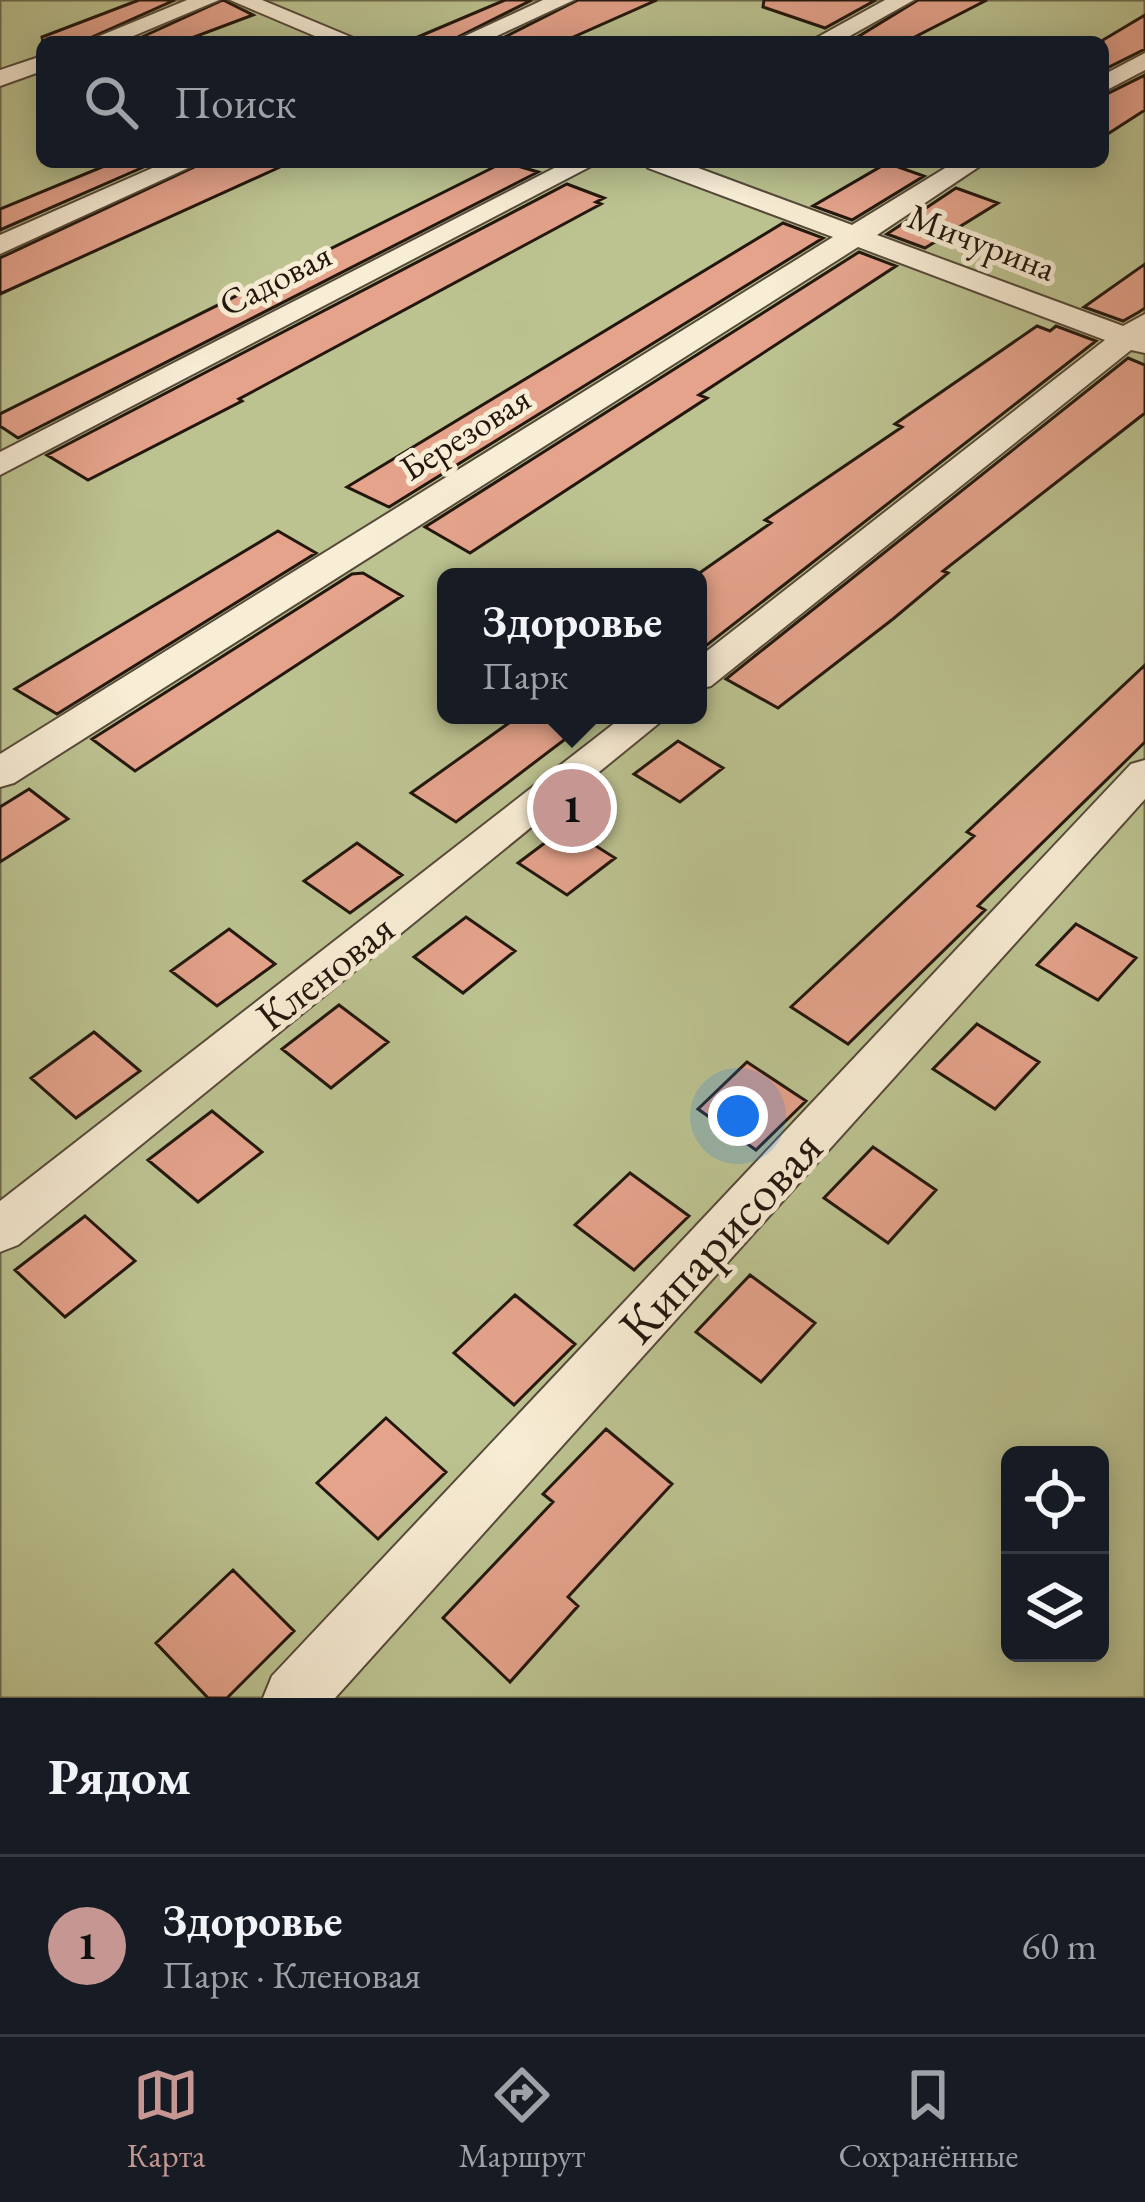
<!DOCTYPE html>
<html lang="ru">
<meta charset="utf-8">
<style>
body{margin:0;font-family:"EB Garamond",serif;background:#20242c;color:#f1f3f6}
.controls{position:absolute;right:36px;bottom:36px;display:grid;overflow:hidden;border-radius:18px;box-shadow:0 6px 30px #0003}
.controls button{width:108px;height:108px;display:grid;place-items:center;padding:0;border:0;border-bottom:3px solid #363941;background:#171b24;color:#f1f3f6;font:60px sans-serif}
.you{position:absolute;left:738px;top:1116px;width:42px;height:42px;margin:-30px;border:9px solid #fff;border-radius:50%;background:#1a73e8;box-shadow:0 0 0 18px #1a73e833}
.badge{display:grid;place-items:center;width:78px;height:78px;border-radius:50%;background:#c59692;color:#111;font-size:39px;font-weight:700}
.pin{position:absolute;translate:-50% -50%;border:6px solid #fff;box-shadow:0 3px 12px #0006}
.popup{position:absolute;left:437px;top:568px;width:270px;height:156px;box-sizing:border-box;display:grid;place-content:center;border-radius:18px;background:#171b24;filter:drop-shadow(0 3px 9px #0005);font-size:39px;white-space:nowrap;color:#9ea1a6}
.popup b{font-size:45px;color:#f1f3f6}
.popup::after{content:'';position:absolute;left:50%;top:100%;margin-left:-24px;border:24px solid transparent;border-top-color:#171b24}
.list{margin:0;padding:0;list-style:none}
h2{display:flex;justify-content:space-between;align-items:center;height:156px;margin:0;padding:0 48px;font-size:51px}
h2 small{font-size:39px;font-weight:400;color:#9ea1a6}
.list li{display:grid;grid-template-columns:78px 1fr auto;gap:36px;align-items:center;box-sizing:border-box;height:180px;padding:0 48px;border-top:3px solid #363941}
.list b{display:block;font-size:45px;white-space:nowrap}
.list p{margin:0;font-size:39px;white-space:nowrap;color:#9ea1a6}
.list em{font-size:39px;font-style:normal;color:#9ea1a6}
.icon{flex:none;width:66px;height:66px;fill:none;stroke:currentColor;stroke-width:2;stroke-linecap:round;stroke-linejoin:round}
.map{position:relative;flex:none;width:1145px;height:1698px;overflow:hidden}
.search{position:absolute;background:#171b24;box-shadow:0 6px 30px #0003;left:36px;right:36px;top:36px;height:132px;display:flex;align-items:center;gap:30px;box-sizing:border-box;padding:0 42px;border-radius:18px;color:#9ea1a6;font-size:45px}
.sheet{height:336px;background:#171b24}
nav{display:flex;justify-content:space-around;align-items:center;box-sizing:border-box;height:168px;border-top:3px solid #363941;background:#171b24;font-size:33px;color:#9ea1a6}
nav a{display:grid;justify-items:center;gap:6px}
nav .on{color:#c59692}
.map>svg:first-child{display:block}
</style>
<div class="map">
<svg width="1145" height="1698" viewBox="0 0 1145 1698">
<rect width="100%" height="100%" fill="#f4e3bf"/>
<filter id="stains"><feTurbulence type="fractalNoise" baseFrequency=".00167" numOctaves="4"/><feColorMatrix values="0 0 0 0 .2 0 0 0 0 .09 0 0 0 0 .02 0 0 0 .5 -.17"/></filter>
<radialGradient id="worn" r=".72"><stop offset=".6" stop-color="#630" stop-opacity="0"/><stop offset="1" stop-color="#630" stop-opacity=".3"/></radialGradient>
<!-- green -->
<path fill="#bcc391" stroke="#6f6c4f" stroke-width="3" fill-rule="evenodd" d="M 0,0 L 1145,0 L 1145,1698 L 0,1698 ZM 42,42 L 1103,42 L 1103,162 L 42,162 ZM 446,577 L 698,577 L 698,715 L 446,715 ZM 1010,1455 L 1100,1455 L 1100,1653 L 1010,1653 Z"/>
<!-- building -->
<path fill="#e5a38c" stroke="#22160d" stroke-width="3" d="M 139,0 L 175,0 L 81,42 L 43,42 L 42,37 Z
M 223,0 L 253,15 L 181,42 L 131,42 Z
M 505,0 L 532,0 L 448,42 L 406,42 Z
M 578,0 L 657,0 L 562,42 L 495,42 Z
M 764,0 L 876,0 L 825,28 L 763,7 Z
M 918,0 L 987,0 L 905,42 L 856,38 Z
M 1145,15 L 1145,49 L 1103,70 L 1103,40 Z
M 1145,75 L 1145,110 L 1103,137 L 1103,96 Z
M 114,162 L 155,162 L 0,230 L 0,209 Z
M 205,162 L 291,162 L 0,294 L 0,258 Z
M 504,162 L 538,172 L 18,438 L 0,426 L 0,414 Z
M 887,163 L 924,176 L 852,220 L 813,206 Z
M 567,184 L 604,198 L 596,202 L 601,204 L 239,399 L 242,401 L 88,480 L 47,455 Z
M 956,188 L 998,203 L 925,248 L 887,234 Z
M 783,223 L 823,238 L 389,507 L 347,487 Z
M 859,252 L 896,266 L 699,395 L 707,398 L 470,553 L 425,527 Z
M 1145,264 L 1145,308 L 1139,312 L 1123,321 L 1084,307 Z
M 1037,326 L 1050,331 L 1056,326 L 1096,341 L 698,652 L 698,574 L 771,523 L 765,520 L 902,427 L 895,424 Z
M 1128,358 L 1145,365 L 1145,413 L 943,571 L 948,573 L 893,619 L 778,708 L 726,679 Z
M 278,531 L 316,553 L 57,714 L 15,689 Z
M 363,573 L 402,596 L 135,771 L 92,739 L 352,574 Z
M 1145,665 L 1145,742 L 978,906 L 985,910 L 848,1044 L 791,1007 L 974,836 L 967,832 Z
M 520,715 L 597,715 L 456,822 L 411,793 Z
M 678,741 L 723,768 L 680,802 L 634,774 Z
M 29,789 L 68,819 L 0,862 L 0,807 Z
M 566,827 L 615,858 L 567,895 L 518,863 Z
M 357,843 L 402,875 L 350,913 L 304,881 Z
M 466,917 L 515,951 L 463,993 L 414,957 Z
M 1076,924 L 1136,958 L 1098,1000 L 1037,965 Z
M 229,929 L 275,964 L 217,1006 L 171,971 Z
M 339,1005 L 388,1042 L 331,1088 L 282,1049 Z
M 977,1024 L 1039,1062 L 995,1109 L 933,1069 Z
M 94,1032 L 140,1071 L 76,1118 L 31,1078 Z
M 747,1062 L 806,1101 L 756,1150 L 698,1109 Z
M 212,1111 L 262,1152 L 198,1202 L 148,1160 Z
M 873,1147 L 936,1190 L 888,1243 L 824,1198 Z
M 630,1173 L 689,1216 L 634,1270 L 575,1225 Z
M 85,1216 L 135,1261 L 65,1317 L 15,1270 Z
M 750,1275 L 815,1323 L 761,1382 L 696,1332 Z
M 515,1295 L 575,1344 L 514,1405 L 454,1353 Z
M 386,1418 L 446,1472 L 378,1539 L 317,1483 Z
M 606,1429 L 672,1484 L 568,1597 L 578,1606 L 510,1682 L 443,1618 L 553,1502 L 543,1494 Z
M 233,1570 L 294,1631 L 227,1698 L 208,1698 L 156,1643 Z"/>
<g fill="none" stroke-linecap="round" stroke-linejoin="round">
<!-- minor casing -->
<g stroke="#56493a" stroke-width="4">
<path id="minor" d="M 187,0 L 219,0 L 119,42 L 85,42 Z
M 230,0 L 262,0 L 363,42 L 329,42 Z
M 543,0 L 574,0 L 484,42 L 452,42 Z
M 885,0 L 914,0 L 839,42 L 809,42 Z
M 1145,53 L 1145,70 L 1103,92 L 1103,75 Z
M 42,56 L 42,71 L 0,86 L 0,70 Z
M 166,162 L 201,162 L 0,254 L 0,235 Z
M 566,162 L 599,162 L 0,475 L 0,452 Z
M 644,162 L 682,162 L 852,225 L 955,162 L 986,162 L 877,235 L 1123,326 L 1145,314 L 1145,353 L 1131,350 L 711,686 L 698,689 L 698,658 L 1105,340 L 858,247 L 14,783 L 0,787 L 0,754 L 833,237 L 648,168 Z
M 625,715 L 669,715 L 18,1245 L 0,1252 L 0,1201 Z
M 1145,760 L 1145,799 L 335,1698 L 263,1698 L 272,1676 L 1131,764 Z"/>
</g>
<!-- minor -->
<use href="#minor" fill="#f8edd5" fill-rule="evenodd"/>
</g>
<g text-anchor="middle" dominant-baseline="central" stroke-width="10" stroke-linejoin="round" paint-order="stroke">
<!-- far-street labels -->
<g font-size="36" fill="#22160d" stroke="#f8edd5">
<text transform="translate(982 242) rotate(21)">Мичурина</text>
<text transform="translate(275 279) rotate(-27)">Садовая</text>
<text transform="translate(465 433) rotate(-32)">Березовая</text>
</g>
<!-- street labels -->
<g font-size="42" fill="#22160d" stroke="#f8edd5">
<text transform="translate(325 972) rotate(-38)">Кленовая</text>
</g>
<!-- near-street labels -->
<g font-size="51" fill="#22160d" stroke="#f8edd5">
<text transform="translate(720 1236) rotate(-47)">Кипарисовая</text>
</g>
</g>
<rect width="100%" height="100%" filter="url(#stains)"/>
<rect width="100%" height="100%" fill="url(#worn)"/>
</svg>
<div class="controls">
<button><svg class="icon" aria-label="locate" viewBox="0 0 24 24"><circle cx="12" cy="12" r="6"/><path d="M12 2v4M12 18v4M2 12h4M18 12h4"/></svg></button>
<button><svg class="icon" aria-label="layers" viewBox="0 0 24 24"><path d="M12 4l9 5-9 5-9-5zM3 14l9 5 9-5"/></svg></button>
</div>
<div class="you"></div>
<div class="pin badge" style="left:572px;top:808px">1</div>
<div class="popup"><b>Здоровье</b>Парк</div>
<div class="search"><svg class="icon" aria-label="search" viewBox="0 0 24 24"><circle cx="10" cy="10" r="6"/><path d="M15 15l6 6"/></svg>Поиск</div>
</div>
<section class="sheet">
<h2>Рядом<small></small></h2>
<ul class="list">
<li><span class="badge">1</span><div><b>Здоровье</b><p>Парк · Кленовая</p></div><em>60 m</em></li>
</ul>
</section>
<nav>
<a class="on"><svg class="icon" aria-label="map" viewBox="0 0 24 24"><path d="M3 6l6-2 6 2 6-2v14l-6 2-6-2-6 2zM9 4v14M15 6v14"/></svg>Карта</a>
<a><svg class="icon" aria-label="directions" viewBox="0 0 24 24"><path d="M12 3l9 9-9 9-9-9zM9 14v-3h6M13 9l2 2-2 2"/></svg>Маршрут</a>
<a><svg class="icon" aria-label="saved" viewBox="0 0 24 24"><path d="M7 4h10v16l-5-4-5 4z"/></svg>Сохранённые</a>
</nav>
